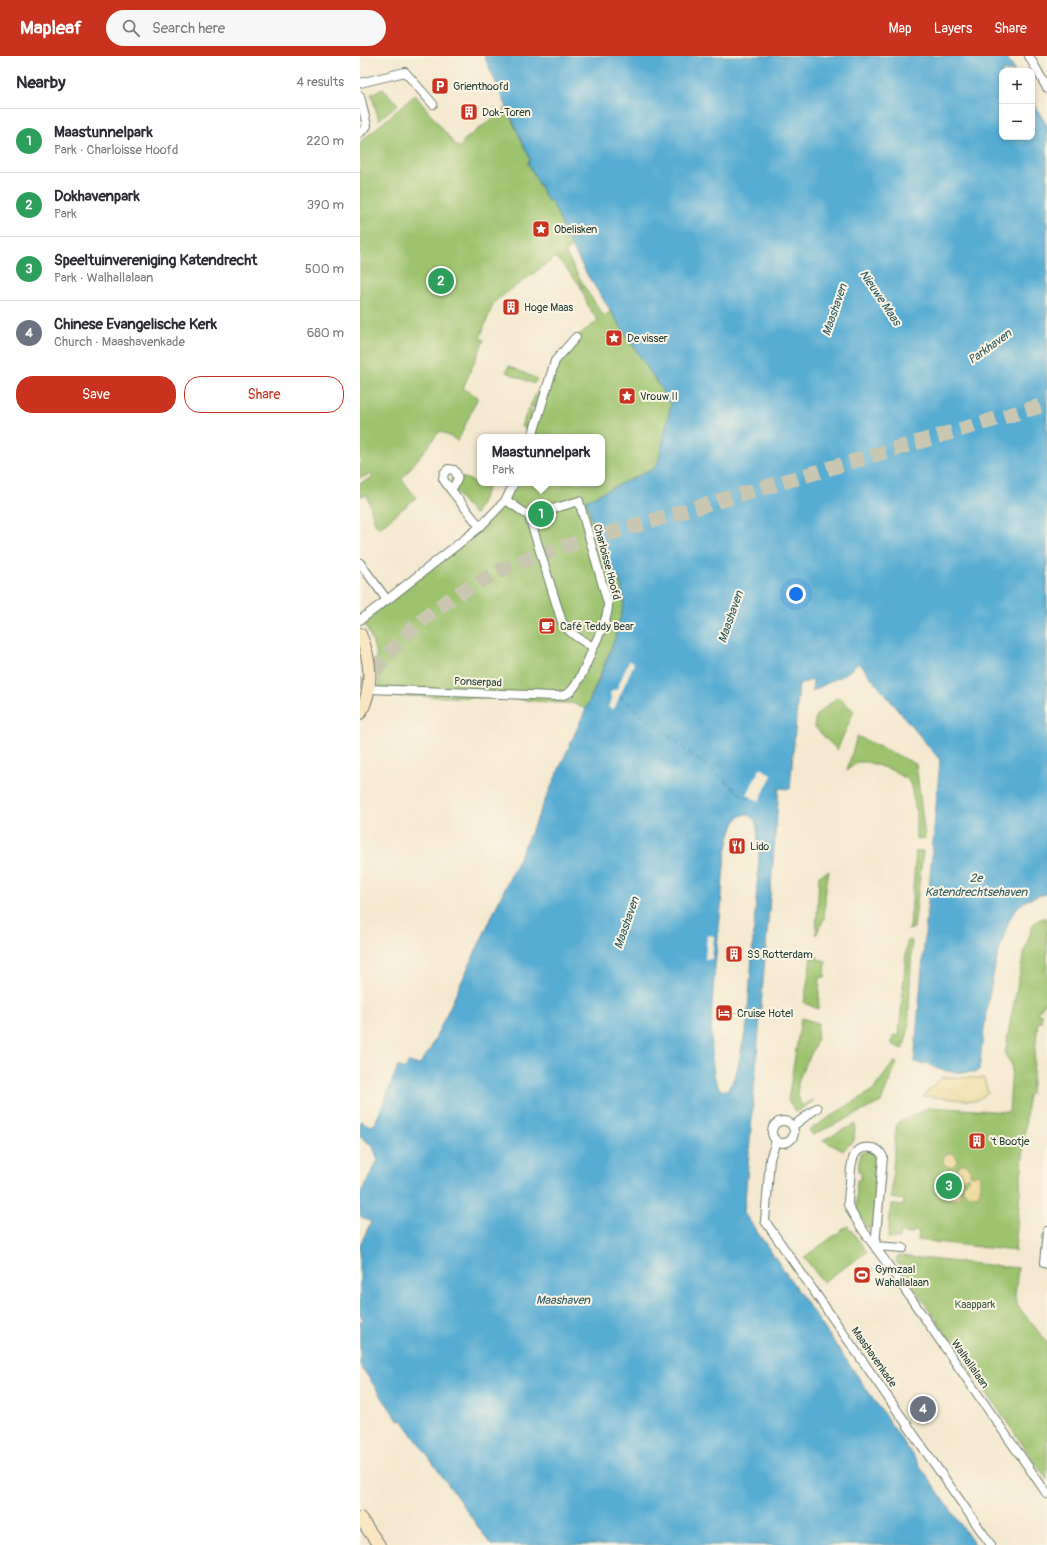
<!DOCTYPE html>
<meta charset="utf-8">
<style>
body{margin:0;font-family:Pangolin,sans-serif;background:#f7f7f7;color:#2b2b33}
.controls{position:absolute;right:12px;top:12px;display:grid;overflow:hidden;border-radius:8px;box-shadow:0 2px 6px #0003}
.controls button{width:36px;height:36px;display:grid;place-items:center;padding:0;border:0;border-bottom:1px solid #e1e1e2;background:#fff;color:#2b2b33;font:20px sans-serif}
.you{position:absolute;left:436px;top:538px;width:14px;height:14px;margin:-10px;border:3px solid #fff;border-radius:50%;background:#1a73e8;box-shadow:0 0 0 6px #1a73e833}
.badge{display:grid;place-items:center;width:26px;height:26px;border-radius:50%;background:#c8321e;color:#fff;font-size:13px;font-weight:700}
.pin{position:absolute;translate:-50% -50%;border:2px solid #fff;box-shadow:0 1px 4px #0006}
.popup{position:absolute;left:117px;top:378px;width:128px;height:52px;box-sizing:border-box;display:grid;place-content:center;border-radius:8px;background:#fff;filter:drop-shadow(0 1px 3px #0005);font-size:13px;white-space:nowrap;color:#7c7c81}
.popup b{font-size:15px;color:#2b2b33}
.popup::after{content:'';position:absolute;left:50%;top:100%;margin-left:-8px;border:8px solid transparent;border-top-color:#fff}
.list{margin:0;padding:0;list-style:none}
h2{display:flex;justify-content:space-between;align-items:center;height:52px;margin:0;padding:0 16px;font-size:17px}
h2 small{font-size:13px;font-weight:400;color:#7c7c81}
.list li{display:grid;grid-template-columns:26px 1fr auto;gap:12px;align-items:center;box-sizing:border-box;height:64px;padding:0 16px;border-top:1px solid #e1e1e2}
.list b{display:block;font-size:15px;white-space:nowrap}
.list p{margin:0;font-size:13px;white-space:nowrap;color:#7c7c81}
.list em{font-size:13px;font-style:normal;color:#7c7c81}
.actions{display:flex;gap:8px;padding:12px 16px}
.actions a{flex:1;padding:9px 0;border:1px solid #c8321e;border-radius:16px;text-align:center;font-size:14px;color:#c8321e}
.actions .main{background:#c8321e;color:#fff}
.icon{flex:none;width:22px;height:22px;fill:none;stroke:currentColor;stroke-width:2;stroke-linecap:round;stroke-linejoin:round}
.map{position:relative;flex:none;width:687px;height:1489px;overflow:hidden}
header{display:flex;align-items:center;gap:24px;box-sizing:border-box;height:56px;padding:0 20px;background:#c8321e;color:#fff}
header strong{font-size:19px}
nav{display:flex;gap:22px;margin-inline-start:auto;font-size:14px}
.search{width:280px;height:36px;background:#f7f7f7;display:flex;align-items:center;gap:10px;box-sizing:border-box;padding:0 14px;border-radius:22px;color:#7c7c81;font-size:15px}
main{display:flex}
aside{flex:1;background:#fff}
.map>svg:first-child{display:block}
</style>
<header>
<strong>Mapleaf</strong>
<div class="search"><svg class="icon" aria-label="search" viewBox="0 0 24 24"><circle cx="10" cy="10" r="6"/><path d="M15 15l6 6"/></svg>Search here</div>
<nav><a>Map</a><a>Layers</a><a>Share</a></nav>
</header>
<main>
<aside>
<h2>Nearby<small>4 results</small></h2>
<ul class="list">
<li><span class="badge" style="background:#2e9e5b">1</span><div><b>Maastunnelpark</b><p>Park · Charloisse Hoofd</p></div><em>220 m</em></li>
<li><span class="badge" style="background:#2e9e5b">2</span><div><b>Dokhavenpark</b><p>Park</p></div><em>390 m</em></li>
<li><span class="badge" style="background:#2e9e5b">3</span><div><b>Speeltuinvereniging Katendrecht</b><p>Park · Walhallalaan</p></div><em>500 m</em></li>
<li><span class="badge" style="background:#6b7280">4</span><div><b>Chinese Evangelische Kerk</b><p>Church · Maashavenkade</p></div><em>680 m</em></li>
</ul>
<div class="actions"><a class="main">Save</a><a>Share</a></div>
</aside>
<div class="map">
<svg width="687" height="1489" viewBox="0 0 687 1489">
<rect width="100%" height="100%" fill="#fcf5e5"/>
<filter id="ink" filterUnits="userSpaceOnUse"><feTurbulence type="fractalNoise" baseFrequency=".025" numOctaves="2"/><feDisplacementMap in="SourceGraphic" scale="8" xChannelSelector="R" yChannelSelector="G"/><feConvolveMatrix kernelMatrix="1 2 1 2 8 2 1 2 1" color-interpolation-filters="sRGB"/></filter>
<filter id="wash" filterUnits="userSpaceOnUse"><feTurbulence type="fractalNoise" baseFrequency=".012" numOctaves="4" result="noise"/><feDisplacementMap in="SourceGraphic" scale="16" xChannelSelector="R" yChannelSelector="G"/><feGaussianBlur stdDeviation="0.9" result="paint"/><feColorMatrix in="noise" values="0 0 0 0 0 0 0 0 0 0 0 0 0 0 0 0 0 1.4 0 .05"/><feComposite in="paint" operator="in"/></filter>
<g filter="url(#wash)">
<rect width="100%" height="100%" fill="#f4e9d0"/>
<!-- green -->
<path fill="#9dc36e" stroke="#5e8051" d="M 23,33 L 38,48 L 19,64 L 11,38 Z
M 55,39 L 98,92 L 103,88 L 103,85 L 146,52 L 170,103 L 168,107 L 188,145 L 191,144 L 212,191 L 205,196 L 227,235 L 244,260 L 251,255 L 311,348 L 298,407 L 293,413 L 226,444 L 254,517 L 259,521 L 264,542 L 264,548 L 254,585 L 226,653 L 212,647 L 197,647 L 146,642 L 37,640 L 19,633 C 19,606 15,586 2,562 L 120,471 L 154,427 L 242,427 L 242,381 L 172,381 L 191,317 L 216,281 L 238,265 L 228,250 L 220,229 L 196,201 L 134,246 L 120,282 L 124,284 L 103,332 L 118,341 L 98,385 L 80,375 L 42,423 L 56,442 L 19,472 L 15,467 L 7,439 L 0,440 L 0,427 L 13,421 L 11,418 L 0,422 L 0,86 Z
M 149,310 L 177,323 L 174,328 L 146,316 Z
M 179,332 L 182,334 L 175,353 L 170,350 Z
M 169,352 L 173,355 L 167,373 L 161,370 Z
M 101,421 L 128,430 L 128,432 L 115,459 L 95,436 L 95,431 Z
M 478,641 L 494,655 L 477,694 L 454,670 L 456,659 Z
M 497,680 L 556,708 L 565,782 L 556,784 L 556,755 L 551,730 L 548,724 L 534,715 L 507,706 L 498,706 L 487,714 Z
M 556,795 L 563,795 L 554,872 L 548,874 L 550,871 Z
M 469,815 L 466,831 L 464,863 L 456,879 L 459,820 Z
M 682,862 L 687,862 L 687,944 L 676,959 L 682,958 L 681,966 L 678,966 L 671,1038 L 668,1039 L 655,1195 L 558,1184 L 559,1176 L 553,1175 L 552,1178 L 540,1177 L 539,1183 L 528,1182 L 531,1148 L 543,1150 L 544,1144 L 531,1142 L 536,1068 L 569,1051 L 649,1056 L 652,1009 L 645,999 L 650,966 L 664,897 L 673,868 Z
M 550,884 L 552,885 L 548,976 L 543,993 L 532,988 L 533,979 L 539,980 L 547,885 Z
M 457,900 L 458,903 L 466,905 L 465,921 L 460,922 L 458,953 L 444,947 L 451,901 Z
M 441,962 L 458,967 C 457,973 458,980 456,986 C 449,1009 429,1024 442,1050 L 452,1044 L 453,1045 L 436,1056 L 428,1044 Z
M 534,1006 L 537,1007 L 521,1046 L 453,1079 L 449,1074 L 485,1051 L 512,1035 Z
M 495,1068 L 494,1085 L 487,1090 L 483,1095 L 463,1084 Z
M 509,1095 L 515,1097 L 519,1105 L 513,1171 L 511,1173 L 508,1172 L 496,1153 L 497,1124 L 501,1124 L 501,1116 L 498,1115 L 500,1097 Z
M 488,1170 L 507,1196 L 463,1226 L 444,1201 Z
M 540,1200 L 658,1212 L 655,1241 L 656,1248 L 687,1286 L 687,1424 L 537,1207 L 536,1202 Z"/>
<!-- sand -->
<path fill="#eeda9e" stroke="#868c69" d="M 582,1021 L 624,1022 L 628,1037 L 615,1045 L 563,1040 Z
M583 1104a7 7 0 1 1 14 0a7 7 0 1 1-14 0Z
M 601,1108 L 605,1108 L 610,1111 L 610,1119 L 613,1120 L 617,1118 L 620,1120 L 620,1136 L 617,1140 L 609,1139 L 603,1135 L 603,1130 L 610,1123 L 608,1121 L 602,1123 L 598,1118 L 597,1113 Z
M587 1137a7 7 0 1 1 14 0a7 7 0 1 1-14 0Z"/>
<!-- water -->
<path fill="#57acd3" stroke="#3b7484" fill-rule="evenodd" d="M 124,0 L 646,0 L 655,15 L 642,15 L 642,81 L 672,81 L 672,45 L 687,70 L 687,838 C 675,840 666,843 657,852 C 649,861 646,874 642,885 C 629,927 624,971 619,1015 L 615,1016 C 600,1016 579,1018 568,1007 L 562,1008 L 554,1006 L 580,704 L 499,607 L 485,618 L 452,635 L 453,624 L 439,628 L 430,733 L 419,732 L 384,1157 L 615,1489 L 131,1489 L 43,1365 L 37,1363 L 0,1309 L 0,1266 L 3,1263 L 0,1258 L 0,1189 L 11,1166 L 0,1160 L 0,1138 L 18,1104 L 13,1090 L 0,1081 L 0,1065 L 11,1070 L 15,1068 L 38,1010 L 45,1013 L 49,1006 L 59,1009 L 70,994 L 175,767 L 238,626 L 254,585 L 264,548 L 264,542 L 259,521 L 246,513 L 226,444 L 293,413 L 298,407 L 311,348 L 228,220 L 212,191 L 191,144 L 188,146 L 168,107 L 170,103 ZM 387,758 L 395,764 L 397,771 L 399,803 L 387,968 L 377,1014 L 372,1027 L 368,1033 L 363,1035 C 356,1031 354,1019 353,1011 C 348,958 356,904 361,852 C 363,826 363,796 373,771 C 376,763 379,759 387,758 Z"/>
<!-- pier -->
<path fill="#f4e9d0" d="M 269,605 L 274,607 L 255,651 L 252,653 L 248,651 L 252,643 L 250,638 L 252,635 L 257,633 Z
M 400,712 L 412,719 L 399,745 L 387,739 Z
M 347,879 L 354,880 L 352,903 L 345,903 Z"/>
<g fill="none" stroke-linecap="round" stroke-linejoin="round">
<!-- ferry -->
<path stroke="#305e64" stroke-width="1" stroke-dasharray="5 4" stroke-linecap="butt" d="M 259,640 L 384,741 L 391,741"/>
</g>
</g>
<g filter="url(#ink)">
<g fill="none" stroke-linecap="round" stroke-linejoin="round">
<!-- highway-tunnel -->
<path stroke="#c9c7b1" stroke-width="15" stroke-dasharray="15 8" stroke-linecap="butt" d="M 0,634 C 49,561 119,516 203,491 L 687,348"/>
<!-- street casing -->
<g stroke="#6a796b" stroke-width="10">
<path id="street" d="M 669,0 L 687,32
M 0,27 L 45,16 L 73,48
M 0,40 L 7,70 L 0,77
M 172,381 L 195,305 L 216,281
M 88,413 L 94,414 C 101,422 96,426 91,434 L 83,423 L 84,417 Z
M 91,434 L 120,471
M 146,444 L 154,427
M 0,507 L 27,544
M 0,564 L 27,544 L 120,471 L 146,444 L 169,460 L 202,566 C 210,578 221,584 233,591
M 9,633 L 195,640 C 202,640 208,639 212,634 C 222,622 227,606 233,592 C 239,578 248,564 248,548 L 219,445 L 169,460
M412 1076a11 11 0 1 1 22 0a11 11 0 1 1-22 0Z
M 433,1070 L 457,1052
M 416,1085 L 410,1103 L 405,1165 L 631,1489
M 687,1175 L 684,1207 L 687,1208
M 515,1190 L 523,1101 C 521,1096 518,1093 512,1092 C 490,1088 491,1112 490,1126 C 489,1133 488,1141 488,1148 C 489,1157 519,1196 526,1206 C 579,1284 634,1361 687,1438
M 515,1190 L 543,1192"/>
</g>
<!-- secondary casing -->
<g stroke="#6a796b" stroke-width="14">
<path id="secondary" d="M 0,578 C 11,603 14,633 0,657
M 0,1462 L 19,1489"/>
</g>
<!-- street -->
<use href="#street" stroke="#fff" stroke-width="8"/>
<!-- secondary -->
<use href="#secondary" stroke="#fbe6c4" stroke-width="12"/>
</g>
</g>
<!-- icons -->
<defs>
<g id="parking-square" transform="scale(0.9)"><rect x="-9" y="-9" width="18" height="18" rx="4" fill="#c8321e" stroke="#fcf5e5"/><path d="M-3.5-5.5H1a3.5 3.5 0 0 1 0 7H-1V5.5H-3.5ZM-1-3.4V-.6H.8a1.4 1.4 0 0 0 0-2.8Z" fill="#fff"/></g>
<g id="building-square" transform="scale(0.9)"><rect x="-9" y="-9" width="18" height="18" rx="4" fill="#c8321e" stroke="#fcf5e5"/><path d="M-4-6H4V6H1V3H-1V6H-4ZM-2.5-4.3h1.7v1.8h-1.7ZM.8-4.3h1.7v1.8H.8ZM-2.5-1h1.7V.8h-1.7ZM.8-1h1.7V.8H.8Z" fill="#fff"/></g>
<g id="sight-square" transform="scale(0.9)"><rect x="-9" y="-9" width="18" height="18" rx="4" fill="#c8321e" stroke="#fcf5e5"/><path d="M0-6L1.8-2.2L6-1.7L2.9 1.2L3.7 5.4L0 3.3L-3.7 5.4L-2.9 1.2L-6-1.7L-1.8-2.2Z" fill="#fff"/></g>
<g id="cafe-square" transform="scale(0.9)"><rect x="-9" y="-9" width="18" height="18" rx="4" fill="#c8321e" stroke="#fcf5e5"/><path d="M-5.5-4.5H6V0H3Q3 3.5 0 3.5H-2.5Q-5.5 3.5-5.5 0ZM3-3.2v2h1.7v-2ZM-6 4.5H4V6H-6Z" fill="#fff"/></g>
<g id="restaurant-square" transform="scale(0.9)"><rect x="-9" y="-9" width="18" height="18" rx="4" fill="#c8321e" stroke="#fcf5e5"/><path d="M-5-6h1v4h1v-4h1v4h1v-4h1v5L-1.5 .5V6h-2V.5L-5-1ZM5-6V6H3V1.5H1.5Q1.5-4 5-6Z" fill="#fff"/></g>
<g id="hotel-square" transform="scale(0.9)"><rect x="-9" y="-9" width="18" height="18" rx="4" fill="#c8321e" stroke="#fcf5e5"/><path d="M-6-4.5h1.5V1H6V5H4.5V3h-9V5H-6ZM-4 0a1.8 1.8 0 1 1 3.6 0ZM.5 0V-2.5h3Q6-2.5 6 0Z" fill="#fff"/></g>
<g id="stadium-square" transform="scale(0.9)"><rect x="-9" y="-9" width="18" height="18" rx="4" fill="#c8321e" stroke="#fcf5e5"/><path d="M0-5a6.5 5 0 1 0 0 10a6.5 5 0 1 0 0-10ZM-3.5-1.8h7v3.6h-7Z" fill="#fff"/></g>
</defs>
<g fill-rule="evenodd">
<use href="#parking-square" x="80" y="30"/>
<use href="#building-square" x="109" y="56"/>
<use href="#sight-square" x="181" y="173"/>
<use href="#building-square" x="151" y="251"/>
<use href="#sight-square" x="254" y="282"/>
<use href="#sight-square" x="267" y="340"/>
<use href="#cafe-square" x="187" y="570"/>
<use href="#restaurant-square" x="377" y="790"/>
<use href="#building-square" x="374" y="898"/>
<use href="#hotel-square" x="364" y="957"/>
<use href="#building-square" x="617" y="1085"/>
<use href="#stadium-square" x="502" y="1219"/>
</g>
<g text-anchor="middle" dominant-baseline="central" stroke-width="4" stroke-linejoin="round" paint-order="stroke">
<!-- poi labels -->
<g font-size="11" fill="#1f3d34" stroke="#fcf5e5" text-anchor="start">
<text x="93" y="30">Grienthoofd</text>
<text x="122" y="56">Dok-Toren</text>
<text x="194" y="173">Obelisken</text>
<text x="164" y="251">Hoge Maas</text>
<text x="267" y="282">De visser</text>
<text x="280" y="340">Vrouw II</text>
<text x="200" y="570">Café Teddy Bear</text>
<text x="390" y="790">Lido</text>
<text x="387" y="898">SS Rotterdam</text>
<text x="377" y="957">Cruise Hotel</text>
<text x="630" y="1085">'t Bootje</text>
<text x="515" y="1213">Gymzaal<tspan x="515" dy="13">Wahallalaan</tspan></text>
</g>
<!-- street labels -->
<g font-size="11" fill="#1f3d34" stroke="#fcf5e5">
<text transform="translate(247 506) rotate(75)">Charloisse Hoofd</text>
<text transform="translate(118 626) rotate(2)">Ponserpad</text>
<text transform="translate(514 1301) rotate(55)">Maashavenkade</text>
<text transform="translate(610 1308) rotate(55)">Walhallalaan</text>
</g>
<!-- park labels -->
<g font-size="11" fill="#3e5e42" stroke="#fcf5e5">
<text x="615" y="1248">Kaappark</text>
</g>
<!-- water labels -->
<g font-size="12" font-style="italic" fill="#305e64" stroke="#fcf5e5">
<text transform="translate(520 242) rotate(56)">Nieuwe Maas</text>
<text transform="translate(475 254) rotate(-71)">Maashaven</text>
<text transform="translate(630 291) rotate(-36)">Parkhaven</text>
<text transform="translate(371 561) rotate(-71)">Maashaven</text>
<text x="616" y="822">2e<tspan x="616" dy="14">Katendrechtsehaven</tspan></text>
<text transform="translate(267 867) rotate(-71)">Maashaven</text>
<text x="203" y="1244">Maashaven</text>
</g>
</g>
</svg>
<div class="controls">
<button>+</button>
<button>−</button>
</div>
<div class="you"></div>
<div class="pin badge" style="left:181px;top:458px;background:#2e9e5b">1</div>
<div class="popup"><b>Maastunnelpark</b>Park</div>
<div class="pin badge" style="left:81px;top:225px;background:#2e9e5b">2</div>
<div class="pin badge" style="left:589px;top:1130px;background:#2e9e5b">3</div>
<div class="pin badge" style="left:563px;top:1353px;background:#6b7280">4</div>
</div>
</main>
